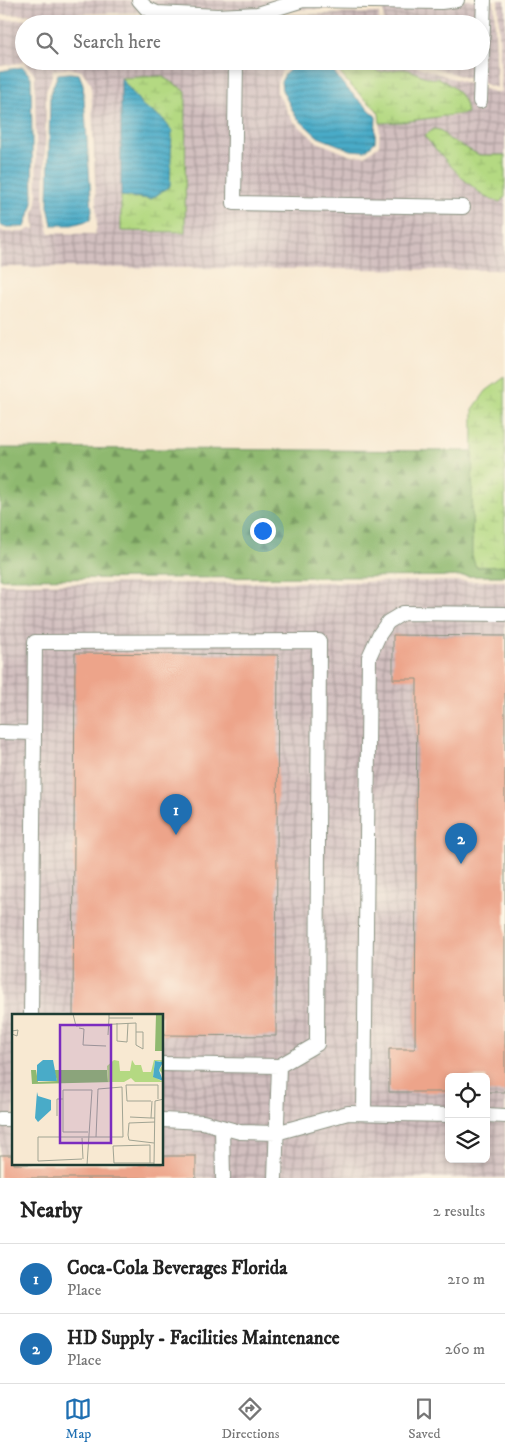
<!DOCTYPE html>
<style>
body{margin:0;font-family:"IM FELL DW Pica",serif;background:#f6f6f6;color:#222}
.controls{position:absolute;right:15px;bottom:15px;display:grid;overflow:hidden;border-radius:8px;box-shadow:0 2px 8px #0003}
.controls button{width:45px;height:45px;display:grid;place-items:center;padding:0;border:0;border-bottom:1px solid #e0e0e0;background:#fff;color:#222;font:25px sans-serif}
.you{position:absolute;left:262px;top:530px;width:18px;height:18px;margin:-12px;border:4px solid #fff;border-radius:50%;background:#1a73e8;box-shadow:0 0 0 8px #1a73e833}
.badge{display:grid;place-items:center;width:32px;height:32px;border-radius:50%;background:#1f6fb2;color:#fff;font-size:16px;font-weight:700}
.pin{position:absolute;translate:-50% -41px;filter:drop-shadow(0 1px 2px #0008)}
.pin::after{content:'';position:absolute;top:26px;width:18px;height:15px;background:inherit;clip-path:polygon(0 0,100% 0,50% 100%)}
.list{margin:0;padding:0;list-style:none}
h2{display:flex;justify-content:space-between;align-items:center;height:65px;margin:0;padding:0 20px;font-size:21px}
h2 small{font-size:16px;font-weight:400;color:#767676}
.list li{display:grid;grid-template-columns:32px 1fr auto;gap:15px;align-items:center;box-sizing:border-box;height:70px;padding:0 20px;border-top:1px solid #e0e0e0}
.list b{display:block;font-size:19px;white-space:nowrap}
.list p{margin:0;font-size:16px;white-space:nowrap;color:#767676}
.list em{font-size:16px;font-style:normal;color:#767676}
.icon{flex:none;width:28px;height:28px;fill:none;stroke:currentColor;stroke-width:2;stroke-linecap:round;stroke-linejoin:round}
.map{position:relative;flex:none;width:505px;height:1178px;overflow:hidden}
.search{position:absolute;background:#fff;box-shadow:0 2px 8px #0003;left:15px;right:15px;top:15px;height:55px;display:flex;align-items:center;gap:12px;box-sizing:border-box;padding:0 18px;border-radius:28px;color:#767676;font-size:19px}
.sheet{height:205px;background:#fff}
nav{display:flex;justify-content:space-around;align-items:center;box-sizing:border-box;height:70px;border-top:1px solid #e0e0e0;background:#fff;font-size:14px;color:#767676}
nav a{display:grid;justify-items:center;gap:2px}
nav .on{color:#1f6fb2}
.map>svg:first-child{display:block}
</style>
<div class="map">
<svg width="505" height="1178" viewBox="0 0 505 1178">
<defs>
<pattern id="industrial-grid" width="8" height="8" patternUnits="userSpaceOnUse" patternTransform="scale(1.25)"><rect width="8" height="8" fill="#d2bfbf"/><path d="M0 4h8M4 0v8" fill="none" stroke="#aa9c9c"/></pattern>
<pattern id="forest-firs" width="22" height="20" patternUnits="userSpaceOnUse" patternTransform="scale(1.25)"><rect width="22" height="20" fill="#8fb970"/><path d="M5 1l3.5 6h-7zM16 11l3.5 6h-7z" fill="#74985d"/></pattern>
<pattern id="wetland-marsh" width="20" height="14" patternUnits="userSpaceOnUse" patternTransform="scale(1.25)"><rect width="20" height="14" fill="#b4d982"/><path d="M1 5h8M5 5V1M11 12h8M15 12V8" fill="none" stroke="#9abb71"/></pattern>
<pattern id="water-rules" width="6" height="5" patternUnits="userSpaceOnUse" patternTransform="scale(1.25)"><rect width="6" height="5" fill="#49abc8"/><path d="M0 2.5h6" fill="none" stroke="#3c8ca3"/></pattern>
</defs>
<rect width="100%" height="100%" fill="#fcf5e5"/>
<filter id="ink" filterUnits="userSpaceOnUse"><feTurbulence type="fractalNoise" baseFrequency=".02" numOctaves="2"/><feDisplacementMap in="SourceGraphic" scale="10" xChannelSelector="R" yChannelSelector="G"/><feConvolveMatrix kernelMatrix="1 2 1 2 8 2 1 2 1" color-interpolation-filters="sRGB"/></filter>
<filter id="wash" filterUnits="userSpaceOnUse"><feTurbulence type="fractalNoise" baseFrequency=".0096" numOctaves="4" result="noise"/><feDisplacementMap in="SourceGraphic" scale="20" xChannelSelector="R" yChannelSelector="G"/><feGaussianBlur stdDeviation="1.12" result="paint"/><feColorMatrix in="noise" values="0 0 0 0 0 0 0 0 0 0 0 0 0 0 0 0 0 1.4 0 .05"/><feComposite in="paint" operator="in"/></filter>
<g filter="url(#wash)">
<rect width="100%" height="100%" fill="#f8e9d2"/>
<!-- industrial -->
<path fill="url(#industrial-grid)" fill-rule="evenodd" d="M 0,0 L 494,0 L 497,88 L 415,61 L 481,61 L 481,24 L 384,24 L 383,8 L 0,15 Z
M 498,0 L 505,0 L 505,155 L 479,155 L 449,139 L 440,130 L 460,176 L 485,197 L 500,202 L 505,197 L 505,270 L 0,267 L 0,230 L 4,232 L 25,232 L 29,229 L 35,229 L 34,214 L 37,203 L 35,75 L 25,62 L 0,66 L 0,20 L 379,13 L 379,24 L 331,24 L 331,21 L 320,20 L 320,22 L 315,24 L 24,24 L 24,61 L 291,61 L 282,70 L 277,83 L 277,92 L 292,120 L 317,142 L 349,155 L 365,156 L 379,145 L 380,123 L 456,116 L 467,113 L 431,80 L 402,69 L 391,72 L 378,72 L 366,61 L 400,61 L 497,93 L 501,91 ZM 69,68 L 82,71 L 91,84 L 97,225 L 95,234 L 49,233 L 44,206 L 46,92 L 52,76 L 53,70 Z
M 505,581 L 505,1178 L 0,1178 L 0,584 ZM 14,1016 L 162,1016 L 162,1164 L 14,1164 ZM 449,1077 L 486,1077 L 486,1159 L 449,1159 Z"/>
<!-- forest -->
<path fill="url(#forest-firs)" stroke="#577b52" d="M 0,448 L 473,451 L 472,556 L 476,567 L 505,566 L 505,576 L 0,579 Z"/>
<!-- wetland -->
<path fill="url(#wetland-marsh)" stroke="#6a8b5b" d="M 335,61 L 366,61 L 378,72 C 386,72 395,69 402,69 C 416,69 424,81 439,78 C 455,88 465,94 467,113 L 402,122 L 380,123 L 379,114 L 376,109 C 366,100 335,74 335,61 Z
M 161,76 L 186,91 L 185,232 L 121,231 L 121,196 L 151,199 L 162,119 L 143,106 L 121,78 Z
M 434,129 L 440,130 L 449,139 L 479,155 L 505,155 L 505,197 L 500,202 L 485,197 L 460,176 L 424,136 Z
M 505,377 L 505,566 L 476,567 L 472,556 L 473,409 L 486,391 Z"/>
<!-- water -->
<path fill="url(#water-rules)" stroke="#34747e" d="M 298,61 L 331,61 C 331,77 361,102 372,112 L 376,117 L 375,142 L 365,151 L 351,150 L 318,137 L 296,117 L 282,90 L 281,82 L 285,74 Z
M 23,67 L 31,77 L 33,203 L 25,227 L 4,227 L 0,225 L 0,71 Z
M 70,73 L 79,74 L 83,84 L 92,211 L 90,220 L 72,225 L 52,225 L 48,206 L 50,94 L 58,74 Z
M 121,78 L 143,106 L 163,119 L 172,131 L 170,186 L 151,199 L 121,196 Z"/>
<g id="blocks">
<!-- building -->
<path fill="#eda48a" d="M 393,635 L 505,636 L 505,1092 L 486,1092 L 486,1077 L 449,1077 L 449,1092 L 389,1092 L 389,1049 L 415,1049 L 417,679 L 393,679 Z
M 75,653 L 278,655 L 276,1036 L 162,1035 L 162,1016 L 73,1016 Z
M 0,1155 L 14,1155 L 14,1164 L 162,1164 L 162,1156 L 196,1156 L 196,1178 L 0,1178 Z"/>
</g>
</g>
<g filter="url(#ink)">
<use href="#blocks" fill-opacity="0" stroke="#8c9383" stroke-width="1"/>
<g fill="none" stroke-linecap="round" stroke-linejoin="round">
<!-- minor casing -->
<g stroke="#8c9383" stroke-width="16">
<path id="minor" d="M 139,0 L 146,8 L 157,13 L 217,16 L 258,14 L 303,0 L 441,2 L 457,0
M 236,61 L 234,203 L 463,207
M 480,101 L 484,0
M 0,732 L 34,733
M 31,1016 L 35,642 L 319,641 L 317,1044 L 279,1066 L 162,1064
M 364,1113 L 369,657 L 379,635 L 388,622 L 403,613 L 505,614
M 486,1115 L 505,1116
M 0,1119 L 14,1119
M 162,1120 L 203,1122 L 240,1132 L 276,1133 L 348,1113 L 449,1115
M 222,1127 L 223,1178
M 275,1178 L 279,1066"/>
</g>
<!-- minor -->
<use href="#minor" stroke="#fff" stroke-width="14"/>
</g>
</g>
<!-- overview -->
<g transform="translate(12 1014)">
<rect width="151" height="151" fill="#f8e9d2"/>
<path d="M 144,0 L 151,0 L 151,37 L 143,37 ZM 19,56 L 24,56 L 26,68 L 45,67 L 42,56 L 95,56 L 96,68 L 101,68 L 20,70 Z" fill="#8fb970"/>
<path d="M 102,46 L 107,47 L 108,57 L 118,57 L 120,46 L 123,51 L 129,51 L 131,58 L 139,58 L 142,46 L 150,46 L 151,60 L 147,56 L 150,52 L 148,47 L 143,47 L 141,62 L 151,68 L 123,68 L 119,64 L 112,68 L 96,68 L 95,52 Z" fill="#b4d982"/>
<path d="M 31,46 L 41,46 L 45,67 L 25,67 L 25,51 ZM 143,47 L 151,48 L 147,56 L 151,67 L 141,63 ZM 25,78 L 26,82 L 39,86 L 39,96 L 26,108 L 23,104 Z" fill="#49abc8"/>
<path fill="none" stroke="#a1a493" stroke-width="1" d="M 61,0 L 64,12 L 124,9 L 124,31 L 131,35 L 131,18 L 124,18M 97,0 L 97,4 L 121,4M 105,9 L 105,27 L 115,28 L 116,9M 67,14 L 72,15 L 71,31 L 94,32M 0,17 L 6,16 L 5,22 L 0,20M 96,21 L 97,4M 139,87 L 115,87 L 114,71 L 146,71 L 146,85M 140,87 L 139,104 L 143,104M 45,102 L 45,85 L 51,85M 118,103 L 139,104M 70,124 L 71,145M 142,129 L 117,126 L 116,121 L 117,109 L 143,108M 70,145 L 26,147 L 26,123 L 111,123 L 110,73 L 86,75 L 84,123M 138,149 L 138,131 L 101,132 L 102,149 L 142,149M 142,150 L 143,87 L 152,85M 75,151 L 80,76 L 51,76 L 51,118 L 76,118"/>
<path fill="#7b2cbf" fill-opacity="0.15" stroke="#7b2cbf" stroke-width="2.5" d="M 48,11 L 99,11 L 99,129 L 48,129 Z"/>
<rect width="151" height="151" fill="none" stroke="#1f3d34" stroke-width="2.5"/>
</g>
</svg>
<div class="controls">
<button><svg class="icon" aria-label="locate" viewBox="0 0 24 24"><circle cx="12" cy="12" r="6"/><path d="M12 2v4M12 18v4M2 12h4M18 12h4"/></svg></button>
<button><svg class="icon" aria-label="layers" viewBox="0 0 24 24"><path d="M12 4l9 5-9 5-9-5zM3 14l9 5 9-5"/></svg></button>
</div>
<div class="you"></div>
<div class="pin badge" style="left:176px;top:835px">1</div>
<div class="pin badge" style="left:461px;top:864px">2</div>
<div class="search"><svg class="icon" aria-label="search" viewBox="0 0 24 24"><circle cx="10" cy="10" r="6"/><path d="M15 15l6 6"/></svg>Search here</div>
</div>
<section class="sheet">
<h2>Nearby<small>2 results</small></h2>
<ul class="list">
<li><span class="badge">1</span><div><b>Coca-Cola Beverages Florida</b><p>Place</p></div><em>210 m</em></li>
<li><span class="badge">2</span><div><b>HD Supply - Facilities Maintenance</b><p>Place</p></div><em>260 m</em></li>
</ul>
</section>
<nav>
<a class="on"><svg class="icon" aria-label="map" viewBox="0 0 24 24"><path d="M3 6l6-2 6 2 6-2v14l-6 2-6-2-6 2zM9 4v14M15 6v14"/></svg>Map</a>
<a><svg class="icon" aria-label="directions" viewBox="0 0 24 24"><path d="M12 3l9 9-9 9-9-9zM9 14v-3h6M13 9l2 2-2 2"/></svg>Directions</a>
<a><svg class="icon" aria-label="saved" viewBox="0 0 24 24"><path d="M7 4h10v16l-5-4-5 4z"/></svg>Saved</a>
</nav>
